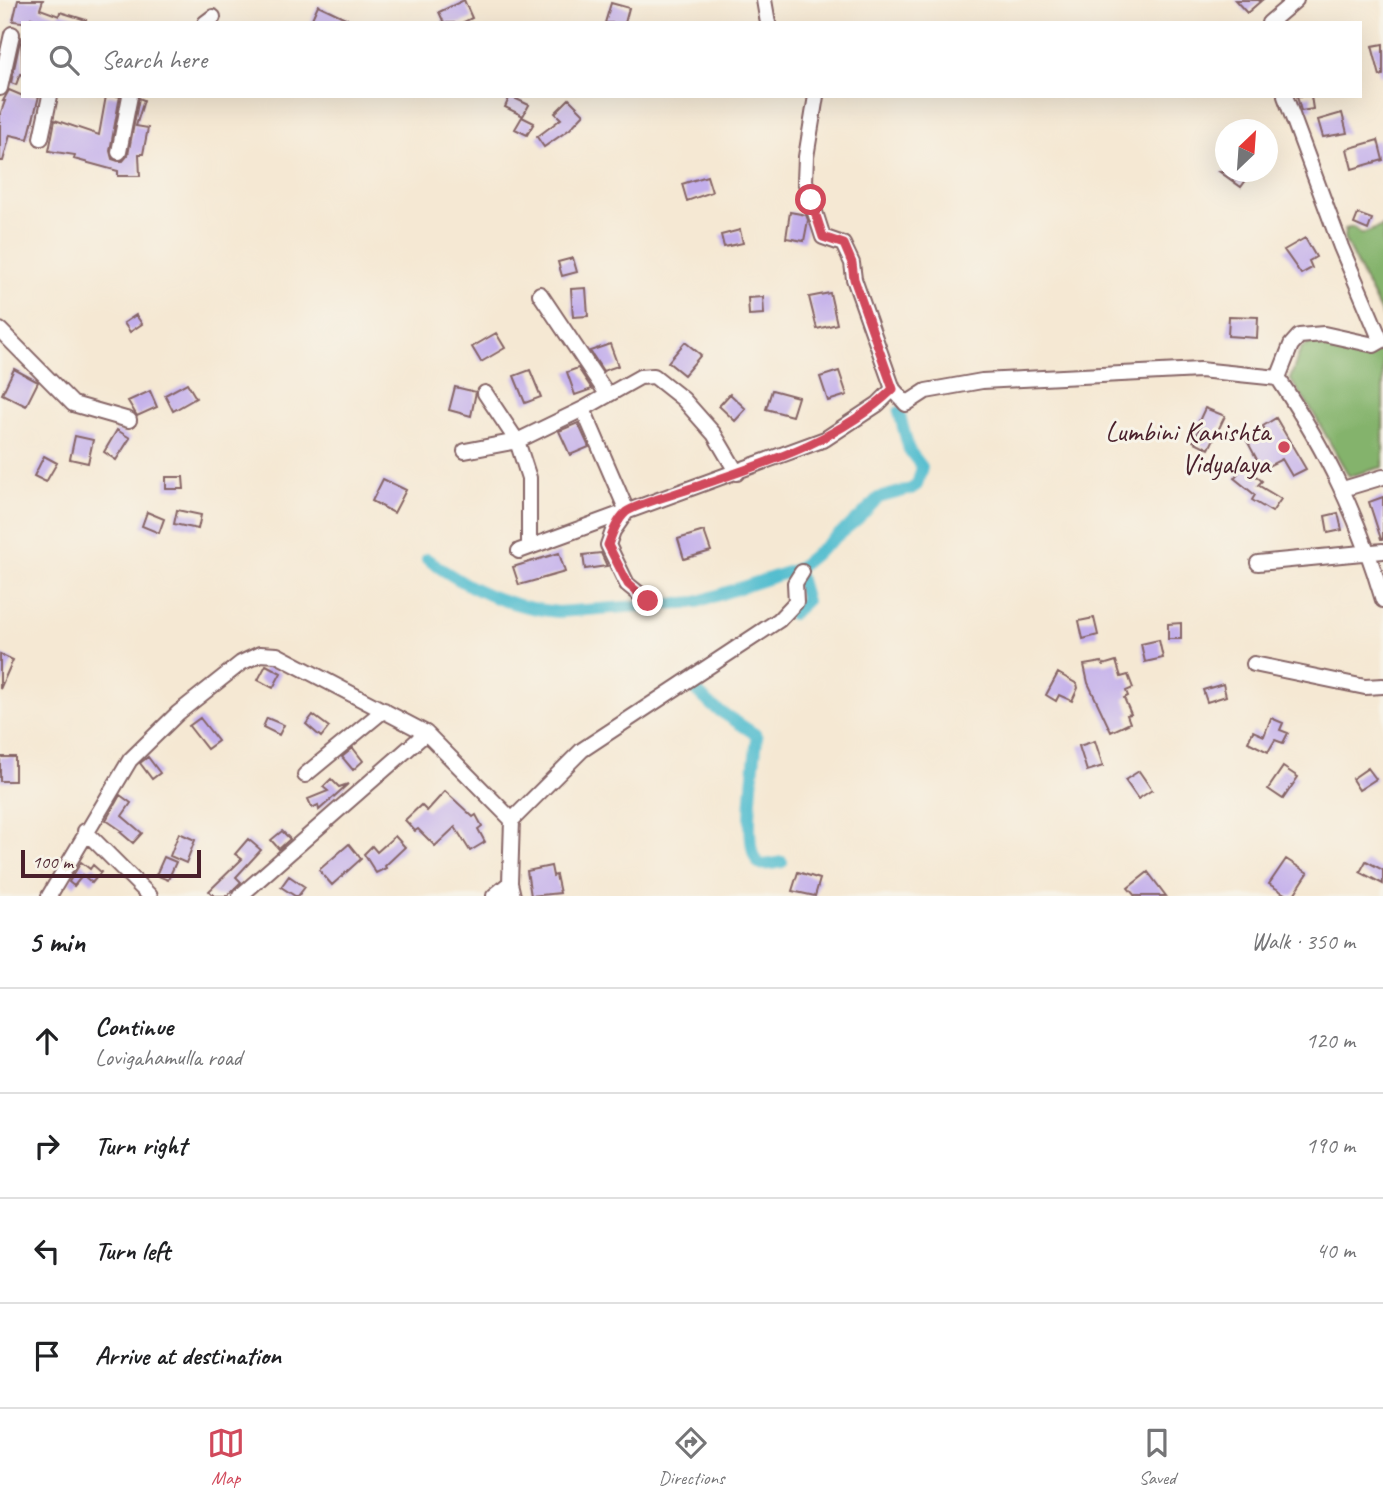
<!DOCTYPE html>
<meta charset="utf-8">
<style>
body{margin:0;font-family:Caveat,sans-serif;background:#f2f2f2;color:#202124}
.compass{position:absolute;left:1215px;top:119px;width:63px;height:63px;border-radius:50%;background:#fff;box-shadow:0 7px 28px #0002;rotate:25deg}
.scale{position:absolute;left:21px;bottom:18px;width:180px;box-sizing:border-box;padding-left:7px;border:4px solid #4a1f2b;border-top:0;font-size:19px;line-height:24px;white-space:nowrap;color:#4a1f2b;-webkit-text-stroke:5px #f7f3e8;paint-order:stroke}
.stop{position:absolute;width:21px;height:21px;margin:-16px;border:5px solid #d1495b;border-radius:50%;background:#fff}
.stop.end{background:#d1495b;border-color:#fff;box-shadow:0 2px 7px #0008}
.list{margin:0;padding:0;list-style:none}
h2{display:flex;justify-content:space-between;align-items:center;height:91px;margin:0;padding:0 28px;font-size:30px}
h2 small{font-size:23px;font-weight:400;color:#757577}
.list li{display:grid;grid-template-columns:46px 1fr auto;gap:21px;align-items:center;box-sizing:border-box;height:105px;padding:0 28px;border-top:2px solid #e0e0e0}
.list b{display:block;font-size:26px;white-space:nowrap}
.list p{margin:0;font-size:23px;white-space:nowrap;color:#757577}
.list em{font-size:23px;font-style:normal;color:#757577}
.icon{flex:none;width:38px;height:38px;fill:none;stroke:currentColor;stroke-width:2;stroke-linecap:round;stroke-linejoin:round}
.map{position:relative;flex:none;width:1383px;height:896px;overflow:hidden}
.search{position:absolute;background:#fff;box-shadow:0 7px 28px #0002;left:21px;right:21px;top:21px;height:77px;display:flex;align-items:center;gap:18px;box-sizing:border-box;padding:0 24px;border-radius:0px;color:#757577;font-size:26px}
.sheet{height:511px;background:#fff}
nav{display:flex;justify-content:space-around;align-items:center;box-sizing:border-box;height:98px;border-top:2px solid #e0e0e0;background:#fff;font-size:19px;color:#757577}
nav a{display:grid;justify-items:center;gap:4px}
nav .on{color:#d1495b}
.map>svg:first-child{display:block}
</style>
<div class="map">
<svg width="1383" height="896" viewBox="0 0 1383 896">
<rect width="100%" height="100%" fill="#f7f3e8"/>
<filter id="ink" filterUnits="userSpaceOnUse"><feTurbulence type="fractalNoise" baseFrequency=".0143" numOctaves="2"/><feDisplacementMap in="SourceGraphic" scale="14" xChannelSelector="R" yChannelSelector="G"/><feConvolveMatrix kernelMatrix="1 2 1 2 8 2 1 2 1" color-interpolation-filters="sRGB"/></filter>
<filter id="wash" filterUnits="userSpaceOnUse"><feTurbulence type="fractalNoise" baseFrequency=".00686" numOctaves="4" result="noise"/><feDisplacementMap in="SourceGraphic" scale="28" xChannelSelector="R" yChannelSelector="G"/><feGaussianBlur stdDeviation="1.57" result="paint"/><feColorMatrix in="noise" values="0 0 0 0 0 0 0 0 0 0 0 0 0 0 0 0 0 1.4 0 .05"/><feComposite in="paint" operator="in"/></filter>
<g filter="url(#wash)">
<rect width="100%" height="100%" fill="#f5e8d3"/>
<!-- forest -->
<path fill="#84b36c" stroke="#67694c" stroke-width="2" d="M 1383,226 L 1383,317 L 1344,239 L 1345,229 L 1353,227 L 1362,234 Z
M 1314,341 L 1369,352 L 1383,349 L 1383,467 L 1349,476 L 1312,411 L 1290,379 L 1301,348 Z"/>
<g fill="none" stroke-linecap="round" stroke-linejoin="round">
<!-- canal -->
<path stroke="#53bdcf" stroke-width="12" d="M 427,559 C 468,589 507,607 558,612 L 697,602 L 797,569 L 859,518 L 878,498 L 911,489 L 917,485 L 922,467 L 909,450 L 899,412
M 792,614 L 806,601 L 798,573
M 691,686 L 712,706 L 755,734 L 757,738 C 755,758 741,854 760,864 C 765,866 777,863 782,862"/>
</g>
<g id="blocks">
<!-- building -->
<path fill="#c3afeb" d="M 18,0 L 43,0 L 40,9 L 59,16 L 60,12 L 86,20 L 85,23 L 43,23 L 31,18 L 30,23 L 13,21 Z
M 464,0 L 472,18 L 462,23 L 444,23 L 439,12 Z
M 1235,0 L 1262,0 L 1247,13 Z
M 611,3 L 629,8 L 625,23 L 605,23 Z
M 318,5 L 356,23 L 310,23 Z
M 21,36 L 23,75 L 20,74 L 16,85 L 11,83 Z
M 1383,44 L 1383,75 L 1380,76 L 1372,46 Z
M 9,90 L 23,96 L 39,96 L 28,139 L 10,135 L 3,161 L 0,161 L 0,115 L 5,101 L 3,101 Z
M 106,96 L 120,96 L 110,151 L 112,159 L 118,161 L 123,161 L 128,155 L 139,98 L 144,100 L 136,126 L 148,128 L 143,154 L 139,154 L 140,176 L 118,176 L 118,171 L 74,159 L 75,155 L 49,151 L 55,120 L 99,135 Z
M 510,96 L 529,105 L 523,116 L 505,107 Z
M 1297,96 L 1311,96 L 1313,109 L 1301,111 Z
M 569,99 L 584,114 L 570,129 L 544,147 L 537,137 L 561,119 L 555,113 Z
M 1342,113 L 1347,133 L 1323,137 L 1318,120 Z
M 522,117 L 534,123 L 527,135 L 515,129 Z
M 1378,140 L 1383,160 L 1352,169 L 1347,149 Z
M 1220,172 L 1252,172 L 1241,187 Z
M 707,176 L 712,192 L 687,201 L 682,184 Z
M 790,212 L 806,215 L 808,220 L 804,241 L 786,238 Z
M 1358,214 L 1372,219 L 1368,230 L 1354,224 Z
M 740,230 L 743,243 L 724,247 L 721,235 Z
M 1305,238 L 1316,257 L 1309,261 L 1312,268 L 1301,274 L 1284,250 Z
M 573,258 L 577,272 L 562,276 L 558,262 Z
M 586,288 L 588,316 L 573,317 L 571,289 Z
M 830,293 L 837,324 L 817,329 L 809,297 Z
M 763,297 L 764,314 L 749,315 L 748,298 Z
M 136,315 L 142,324 L 130,332 L 124,323 Z
M 1229,316 L 1258,317 L 1257,338 L 1228,336 Z
M 496,333 L 505,348 L 481,362 L 472,347 Z
M 685,342 L 701,355 L 684,375 L 668,362 Z
M 610,344 L 618,366 L 603,371 L 590,351 Z
M 578,368 L 592,389 L 575,395 L 567,372 Z
M 14,369 L 38,382 L 26,406 L 2,394 Z
M 530,370 L 541,397 L 525,403 L 514,376 Z
M 839,371 L 847,395 L 828,401 L 820,377 Z
M 187,383 L 196,398 L 173,411 L 165,395 Z
M 455,387 L 476,392 L 471,416 L 449,410 Z
M 772,390 L 798,397 L 792,416 L 766,409 Z
M 150,391 L 157,407 L 137,416 L 128,401 Z
M 730,394 L 746,409 L 735,421 L 719,406 Z
M 1205,408 L 1225,416 L 1209,449 L 1193,441 L 1202,423 L 1199,421 Z
M 1276,418 L 1306,469 L 1292,476 L 1282,459 L 1262,469 L 1246,439 L 1265,430 L 1263,426 Z
M 578,423 L 589,447 L 570,455 L 559,431 Z
M 117,430 L 130,438 L 116,460 L 104,452 Z
M 75,436 L 93,440 L 88,463 L 70,459 Z
M 44,456 L 57,463 L 46,482 L 34,476 Z
M 1244,466 L 1262,481 L 1258,485 L 1281,499 L 1272,512 L 1252,500 L 1255,495 L 1234,478 Z
M 166,477 L 183,477 L 184,489 L 166,489 Z
M 383,479 L 406,490 L 394,513 L 372,501 Z
M 1383,497 L 1383,539 L 1381,539 L 1369,502 Z
M 177,510 L 201,515 L 198,529 L 174,524 Z
M 147,512 L 164,519 L 159,533 L 142,526 Z
M 1338,513 L 1342,530 L 1328,533 L 1325,516 Z
M 704,531 L 711,551 L 684,559 L 678,539 Z
M 559,553 L 565,572 L 519,585 L 513,567 Z
M 601,553 L 607,566 L 585,569 L 583,555 Z
M 1094,618 L 1098,635 L 1083,639 L 1079,621 Z
M 1181,623 L 1181,639 L 1168,639 L 1168,624 Z
M 1159,640 L 1163,658 L 1145,662 L 1141,644 Z
M 0,654 L 13,660 L 0,689 Z
M 1116,661 L 1121,677 L 1128,675 L 1133,688 L 1126,691 L 1128,696 L 1124,698 L 1131,714 L 1127,715 L 1130,723 L 1111,732 L 1088,683 L 1084,665 L 1102,662 L 1103,665 Z
M 266,665 L 281,673 L 273,688 L 258,680 Z
M 1058,673 L 1077,684 L 1078,688 L 1072,701 L 1059,695 L 1056,701 L 1046,695 Z
M 1223,684 L 1226,696 L 1207,702 L 1203,690 Z
M 313,715 L 329,727 L 321,737 L 306,724 Z
M 200,718 L 218,741 L 207,749 L 189,726 Z
M 267,718 L 284,725 L 279,735 L 263,727 Z
M 1271,718 L 1283,723 L 1280,730 L 1288,733 L 1283,743 L 1275,740 L 1268,752 L 1248,742 L 1253,731 L 1264,736 Z
M 1095,741 L 1103,766 L 1087,771 L 1079,746 Z
M 353,748 L 363,761 L 353,770 L 342,757 Z
M 0,757 L 15,757 L 15,781 L 0,781 Z
M 148,757 L 160,773 L 152,779 L 140,763 Z
M 1283,767 L 1298,777 L 1283,799 L 1268,789 Z
M 1368,768 L 1376,779 L 1359,790 L 1352,779 Z
M 1139,771 L 1152,790 L 1138,799 L 1125,780 Z
M 331,779 L 339,787 L 348,784 L 319,810 L 318,805 L 312,808 L 308,799 L 328,791 L 323,787 Z
M 445,791 L 473,817 L 476,815 L 482,826 L 478,829 L 485,842 L 470,851 L 455,827 L 435,846 L 418,829 L 415,831 L 405,820 L 421,805 L 427,811 Z
M 120,795 L 131,803 L 122,816 L 142,833 L 133,843 L 120,832 L 122,831 L 106,820 Z
M 282,831 L 290,839 L 279,849 L 271,840 Z
M 179,833 L 195,840 L 186,863 L 170,856 Z
M 395,836 L 405,847 L 385,866 L 386,868 L 376,873 L 364,854 L 372,846 L 377,852 Z
M 248,839 L 261,850 L 236,877 L 241,882 L 227,896 L 214,896 L 209,891 L 242,859 L 235,854 Z
M 349,844 L 361,859 L 332,885 L 319,870 Z
M 164,857 L 176,862 L 168,880 L 156,875 Z
M 1286,859 L 1308,873 L 1293,896 L 1288,896 L 1269,884 Z
M 1366,861 L 1383,870 L 1383,884 L 1360,872 Z
M 81,862 L 90,869 L 93,865 L 101,872 L 92,883 L 83,875 L 74,886 L 69,882 Z
M 551,866 L 553,876 L 556,875 L 560,893 L 531,896 L 527,871 Z
M 798,872 L 820,879 L 815,896 L 792,891 Z
M 1148,872 L 1166,896 L 1135,896 L 1128,888 Z
M 289,876 L 305,887 L 298,896 L 295,896 L 281,887 Z"/>
</g>
</g>
<g filter="url(#ink)">
<use href="#blocks" fill-opacity="0" stroke="#866566" stroke-width="2"/>
<g fill="none" stroke-linecap="round" stroke-linejoin="round">
<!-- minor casing -->
<g stroke="#866566" stroke-width="18">
<path id="minor" d="M 764,0 L 768,23
M 205,23 L 213,17
M 1269,23 L 1296,0
M 0,88 L 12,34
M 816,96 L 806,157 L 805,181 L 823,237 L 843,244 L 852,263 L 854,279 L 893,389 L 906,404 L 926,391 L 982,381 L 1200,370 L 1278,378
M 1285,96 L 1341,247 L 1381,341 L 1374,345 L 1324,334 L 1299,336 L 1291,345 L 1278,378 C 1327,452 1358,515 1383,600
M 41,138 L 50,96
M 119,152 L 130,96
M 540,294 L 607,394
M 0,330 L 73,404 L 129,420
M 485,393 L 517,441 L 529,478 L 529,547
M 583,409 L 627,511 L 613,531 L 608,545 L 627,584 L 648,601
M 465,451 L 517,441 L 583,409 L 640,377 L 654,376 L 683,399 L 714,434 L 737,473
M 1343,489 L 1383,477
M 519,551 L 825,439 L 878,404 L 893,389
M 1258,563 L 1383,551
M 1254,664 L 1365,687 L 1383,686
M 305,775 L 384,710
M 85,831 L 150,896
M 49,896 L 130,760 L 178,713 L 241,663 L 260,654 L 277,655 L 426,733
M 240,896 L 426,733 L 512,820
M 494,896 L 510,883
M 513,896 L 510,883 L 512,820 L 582,750 L 779,620 L 796,602 L 795,583 L 802,572"/>
</g>
<!-- minor -->
<use href="#minor" stroke="#fff" stroke-width="14"/>
</g>
</g>
<g fill="none" stroke-linecap="round" stroke-linejoin="round" filter="url(#ink)">
<!-- route -->
<path stroke="#d1495b" stroke-width="9" d="M 648,601 L 628,584 L 608,545 C 612,534 617,520 626,512 C 634,505 678,493 692,488 C 763,464 838,442 893,389 L 854,279 L 852,263 L 844,244 L 823,237 L 811,200"/>
</g>
<!-- markers -->
<circle fill="#d1495b" stroke="#f7f3e8" stroke-width="2.5" cx="1284" cy="447" r="7"/>
<g text-anchor="middle" dominant-baseline="central" stroke-width="6" stroke-linejoin="round" paint-order="stroke">
<!-- poi labels -->
<g font-size="28" fill="#4a1f2b" stroke="#f7f3e8" text-anchor="end">
<text x="1270" y="431">Lumbini Kanishta<tspan x="1270" dy="32">Vidyalaya</tspan></text>
</g>
</g>
</svg>
<svg class="compass" viewBox="-18 -18 36 36"><path d="M0-13l5 13h-10z" fill="#e53935"/><path d="M0 13l5-13h-10z" fill="#757577"/></svg>
<div class="scale">100 m</div>
<div class="stop" style="left:811px;top:200px"></div>
<div class="stop end" style="left:648px;top:601px"></div>
<div class="search"><svg class="icon" aria-label="search" viewBox="0 0 24 24"><circle cx="10" cy="10" r="6"/><path d="M15 15l6 6"/></svg>Search here</div>
</div>
<section class="sheet">
<h2>5 min<small>Walk · 350 m</small></h2>
<ul class="list">
<li><svg class="icon" aria-label="ahead" viewBox="0 0 24 24"><path d="M12 20V5M6 11l6-6 6 6"/></svg><div><b>Continue</b><p>Lovigahamulla road</p></div><em>120 m</em></li>
<li><svg class="icon" aria-label="right" viewBox="0 0 24 24"><path d="M7 20v-9h11M14 6l5 5-5 5"/></svg><div><b>Turn right</b></div><em>190 m</em></li>
<li><svg class="icon" aria-label="left" viewBox="0 0 24 24"><path d="M17 20v-9H6M10 6l-5 5 5 5"/></svg><div><b>Turn left</b></div><em>40 m</em></li>
<li><svg class="icon" aria-label="arrive" viewBox="0 0 24 24"><path d="M6 21V4h12l-3 4 3 4H6"/></svg><div><b>Arrive at destination</b></div></li>
</ul>
</section>
<nav>
<a class="on"><svg class="icon" aria-label="map" viewBox="0 0 24 24"><path d="M3 6l6-2 6 2 6-2v14l-6 2-6-2-6 2zM9 4v14M15 6v14"/></svg>Map</a>
<a><svg class="icon" aria-label="directions" viewBox="0 0 24 24"><path d="M12 3l9 9-9 9-9-9zM9 14v-3h6M13 9l2 2-2 2"/></svg>Directions</a>
<a><svg class="icon" aria-label="saved" viewBox="0 0 24 24"><path d="M7 4h10v16l-5-4-5 4z"/></svg>Saved</a>
</nav>
